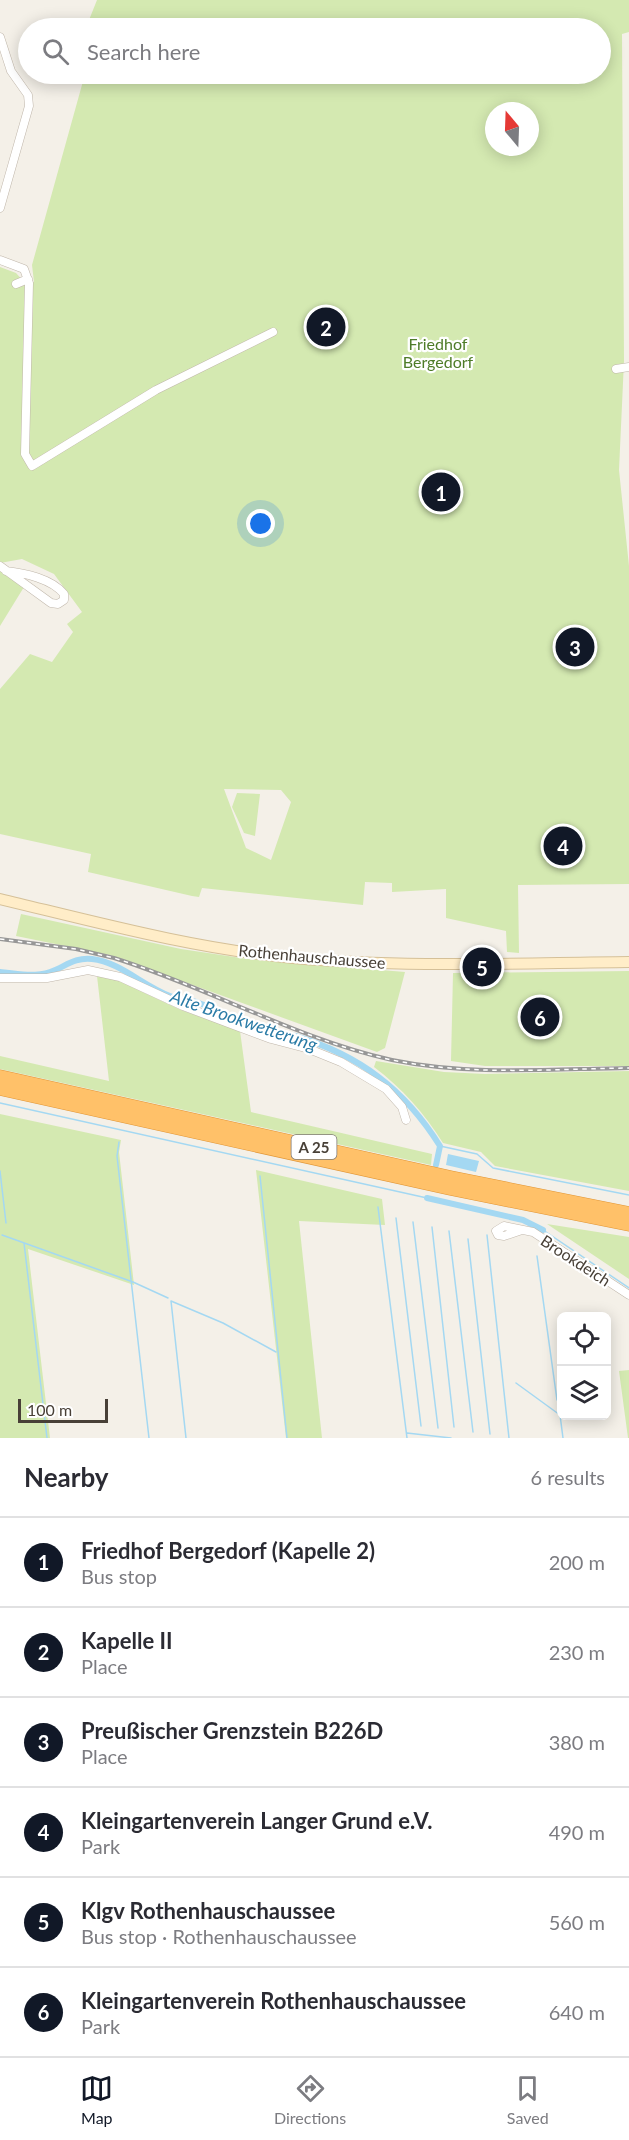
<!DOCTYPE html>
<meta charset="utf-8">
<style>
body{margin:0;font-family:Lato,sans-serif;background:#f7f7f7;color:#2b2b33}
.controls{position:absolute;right:18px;bottom:18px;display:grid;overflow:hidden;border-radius:9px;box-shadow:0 3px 15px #0003}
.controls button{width:54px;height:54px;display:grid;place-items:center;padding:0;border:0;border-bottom:2px solid #e1e1e2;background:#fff;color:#2b2b33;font:30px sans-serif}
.compass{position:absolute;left:485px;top:102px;width:54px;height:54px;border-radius:50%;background:#fff;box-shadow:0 3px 15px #0003;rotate:341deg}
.scale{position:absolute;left:18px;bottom:15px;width:90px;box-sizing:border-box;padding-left:6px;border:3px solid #484037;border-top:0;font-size:16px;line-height:21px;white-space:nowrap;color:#484037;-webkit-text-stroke:4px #fff;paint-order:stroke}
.you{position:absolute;left:261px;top:524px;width:21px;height:21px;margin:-15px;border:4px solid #fff;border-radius:50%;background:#1a73e8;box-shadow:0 0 0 9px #1a73e833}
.badge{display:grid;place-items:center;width:39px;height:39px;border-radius:50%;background:#111827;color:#fff;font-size:20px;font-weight:700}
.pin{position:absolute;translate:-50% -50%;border:3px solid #fff;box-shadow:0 2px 6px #0006}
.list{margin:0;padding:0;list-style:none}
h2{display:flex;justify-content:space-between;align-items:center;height:78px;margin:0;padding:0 24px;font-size:26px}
h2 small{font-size:20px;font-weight:400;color:#7c7c81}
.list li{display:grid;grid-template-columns:39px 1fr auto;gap:18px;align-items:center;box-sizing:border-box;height:90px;padding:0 24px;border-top:2px solid #e1e1e2}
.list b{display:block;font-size:22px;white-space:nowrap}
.list p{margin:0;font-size:20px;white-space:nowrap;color:#7c7c81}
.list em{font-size:20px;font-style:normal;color:#7c7c81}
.icon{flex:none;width:33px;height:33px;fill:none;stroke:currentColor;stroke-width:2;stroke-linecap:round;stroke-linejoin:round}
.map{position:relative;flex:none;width:629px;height:1438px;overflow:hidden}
.search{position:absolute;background:#fff;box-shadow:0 3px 15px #0003;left:18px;right:18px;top:18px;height:66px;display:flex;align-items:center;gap:15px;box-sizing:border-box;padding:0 21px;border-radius:33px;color:#7c7c81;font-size:22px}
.sheet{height:618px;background:#fff}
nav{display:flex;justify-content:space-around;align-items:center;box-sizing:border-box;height:84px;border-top:2px solid #e1e1e2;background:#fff;font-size:16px;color:#7c7c81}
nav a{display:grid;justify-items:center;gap:3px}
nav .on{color:#111827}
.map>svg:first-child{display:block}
</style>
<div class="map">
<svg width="629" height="1438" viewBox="0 0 629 1438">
<rect width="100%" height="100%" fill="#f4f0e8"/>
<!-- green -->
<path fill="#d4e9b1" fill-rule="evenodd" d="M 97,0 L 629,0 L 629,32 L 622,34 L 624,361 L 619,470 L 629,566 L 629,884 L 518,885 L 519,953 L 507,952 L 506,931 L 446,918 L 446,889 L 392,892 L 392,883 L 365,882 L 363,905 L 202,888 L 199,897 L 192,896 L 88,872 L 91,854 L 0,834 L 0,689 L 30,654 L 52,662 L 73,632 L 67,624 L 82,612 L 54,574 L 22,559 L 0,563 L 0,267 L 16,273 L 26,284 L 34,282 L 32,265 L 85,74 L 600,74 L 600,28 L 98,28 L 100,20 L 89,20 ZM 494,111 L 530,111 L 530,147 L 494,147 ZM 224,789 L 281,790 L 291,802 L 271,860 L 246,848 Z
M 0,570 L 24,587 L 0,626 Z
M 237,793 L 260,794 L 255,836 L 244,833 L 232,807 Z
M 21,914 L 181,949 L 248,959 L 405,972 L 385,1048 L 377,1052 L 110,955 L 16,936 Z
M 629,971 L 629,1066 L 485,1066 L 451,1061 L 453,973 Z
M 97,976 L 119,981 L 181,1010 L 240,1031 L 251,1112 L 432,1154 L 431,1165 L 0,1069 L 0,1056 L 109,1081 Z
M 376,1061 L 444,1072 L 485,1074 L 629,1071 L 629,1191 L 495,1166 L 481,1152 L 443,1143 C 424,1113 403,1089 374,1067 Z
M 0,1114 L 121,1140 L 119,1152 L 134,1285 L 28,1249 L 50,1438 L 0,1438 Z
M 256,1170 L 382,1199 L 385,1225 L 299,1221 L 322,1438 L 286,1438 Z
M 547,1224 L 629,1237 L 629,1279 Z
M 629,1370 L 629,1438 L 628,1438 L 619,1371 Z"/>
<!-- water -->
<path fill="#a4d8f2" d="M 448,1154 L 479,1161 L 476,1172 L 446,1165 Z"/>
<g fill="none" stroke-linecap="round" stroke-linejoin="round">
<!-- stream -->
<path stroke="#a4d8f2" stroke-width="1.5" d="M 0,1103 L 427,1198
M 119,1142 L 117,1156 L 149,1438
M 440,1146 L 477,1154 L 493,1168 L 629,1195
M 0,1171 L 6,1223
M 260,1176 L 287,1438
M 378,1207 L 407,1438
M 396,1218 L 421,1426
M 413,1222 L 438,1428
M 432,1227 L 454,1427
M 543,1230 L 629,1288
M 449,1231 L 473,1432
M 2,1235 L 133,1282 L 168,1298
M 487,1235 L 509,1438
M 468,1239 L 490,1434
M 24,1243 L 47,1438
M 537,1256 L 557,1400
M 516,1383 L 560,1415 L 563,1438
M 407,1433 L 451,1438
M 186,1438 L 171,1301 L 223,1323 L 276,1352"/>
<!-- canal -->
<path stroke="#a4d8f2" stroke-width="6" d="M 0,972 C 16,974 34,977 50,972 C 65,967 74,957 92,959 C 120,962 143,986 170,996 C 178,999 188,1000 196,1002 C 222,1011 246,1025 272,1033 C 280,1034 288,1034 295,1036 C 360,1055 405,1090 440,1146 L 436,1165
M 427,1198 L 523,1220 L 543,1230"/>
<!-- street casing -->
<g stroke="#c0b7ab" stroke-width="9">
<path id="street" d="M 0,37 L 11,71 L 28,95 L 29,106 L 0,208
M 0,260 L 24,269 L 29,283 L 25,454 L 32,466 L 156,390 L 273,332
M 16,284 L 28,279
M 616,369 L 629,367
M 0,566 L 51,603 L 58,604 L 64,600 L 64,594 C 52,579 25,573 6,571
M 0,978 L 47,978 L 88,970 L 120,977 L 183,1006 L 271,1039 L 309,1049 L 341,1062 L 386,1089 L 402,1107 L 406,1120
M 522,1230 L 504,1236 L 498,1235 L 496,1231 L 504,1226 L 533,1232 L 629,1295"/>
</g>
<!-- secondary casing -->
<g stroke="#d5c098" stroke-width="12">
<path id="secondary" d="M 0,899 C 96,922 195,949 293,958 C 405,968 517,963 629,962"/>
</g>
<!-- highway casing -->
<g stroke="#e09536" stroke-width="15">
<path id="highway" d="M 0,1077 L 451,1178 L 629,1214
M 0,1088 L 450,1188 L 629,1224"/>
</g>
<!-- street -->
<use href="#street" stroke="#fff" stroke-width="8"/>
<!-- secondary -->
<use href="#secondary" stroke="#ffedc8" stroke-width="10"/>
<!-- highway -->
<use href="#highway" stroke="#ffc169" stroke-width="14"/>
<!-- rail casing -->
<g stroke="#979797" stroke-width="4">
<path id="rail" d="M 0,939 L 76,949 L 114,958 C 207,987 297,1039 392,1060 C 470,1076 551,1069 629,1068"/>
</g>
<!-- rail -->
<use href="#rail" stroke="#fff" stroke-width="1.5" stroke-dasharray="4.5" stroke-linecap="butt"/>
</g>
<g text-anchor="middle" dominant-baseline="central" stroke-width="4.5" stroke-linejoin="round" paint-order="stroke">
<!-- shield labels -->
<rect fill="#fff" stroke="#7f7973" stroke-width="1.5" x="291.5" y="1135" width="45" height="24" rx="4.5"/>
<g font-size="15" font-weight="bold" fill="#484037">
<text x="314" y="1147">A 25</text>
</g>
<!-- park labels -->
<g font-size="16" fill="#4e7c28" stroke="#fff">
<text x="438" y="343">Friedhof<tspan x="438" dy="18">Bergedorf</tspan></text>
</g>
<!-- street labels -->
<g font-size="16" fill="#484037" stroke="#fff">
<text transform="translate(312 956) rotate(5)">Rothenhauschaussee</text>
<text transform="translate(576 1260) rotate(33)">Brookdeich</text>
</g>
<!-- water labels -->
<g font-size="18" font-style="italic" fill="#2a7ba6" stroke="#fff">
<text transform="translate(244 1020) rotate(19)">Alte Brookwetterung</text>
</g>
</g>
</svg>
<div class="controls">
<button><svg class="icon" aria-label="locate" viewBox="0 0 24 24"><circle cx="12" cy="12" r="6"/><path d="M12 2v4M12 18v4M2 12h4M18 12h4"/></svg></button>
<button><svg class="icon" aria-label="layers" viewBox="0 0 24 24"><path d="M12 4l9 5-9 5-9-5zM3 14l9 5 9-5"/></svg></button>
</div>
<svg class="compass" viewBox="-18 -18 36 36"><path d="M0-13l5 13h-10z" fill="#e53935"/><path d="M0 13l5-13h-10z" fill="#7c7c81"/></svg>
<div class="scale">100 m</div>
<div class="you"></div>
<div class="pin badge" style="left:441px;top:492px">1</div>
<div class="pin badge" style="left:326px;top:327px">2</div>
<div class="pin badge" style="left:575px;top:647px">3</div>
<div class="pin badge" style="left:563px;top:846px">4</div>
<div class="pin badge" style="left:482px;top:967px">5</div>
<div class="pin badge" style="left:540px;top:1017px">6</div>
<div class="search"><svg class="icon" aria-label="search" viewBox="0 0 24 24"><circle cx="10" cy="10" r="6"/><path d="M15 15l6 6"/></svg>Search here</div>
</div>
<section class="sheet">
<h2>Nearby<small>6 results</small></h2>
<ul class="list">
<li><span class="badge">1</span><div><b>Friedhof Bergedorf (Kapelle 2)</b><p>Bus stop</p></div><em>200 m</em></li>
<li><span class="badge">2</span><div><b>Kapelle II</b><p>Place</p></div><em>230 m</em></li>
<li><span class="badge">3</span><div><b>Preußischer Grenzstein B226D</b><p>Place</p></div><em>380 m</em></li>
<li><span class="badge">4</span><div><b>Kleingartenverein Langer Grund e.V.</b><p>Park</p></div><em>490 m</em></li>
<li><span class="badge">5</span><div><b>Klgv Rothenhauschaussee</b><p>Bus stop · Rothenhauschaussee</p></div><em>560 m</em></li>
<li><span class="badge">6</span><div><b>Kleingartenverein Rothenhauschaussee</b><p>Park</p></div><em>640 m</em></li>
</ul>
</section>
<nav>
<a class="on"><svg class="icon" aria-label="map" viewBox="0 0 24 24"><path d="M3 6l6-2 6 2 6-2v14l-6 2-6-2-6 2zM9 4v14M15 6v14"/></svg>Map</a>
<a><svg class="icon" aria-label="directions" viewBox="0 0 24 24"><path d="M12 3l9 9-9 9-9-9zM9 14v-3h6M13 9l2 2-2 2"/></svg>Directions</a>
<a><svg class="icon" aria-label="saved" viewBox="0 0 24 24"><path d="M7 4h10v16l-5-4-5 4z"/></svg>Saved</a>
</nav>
